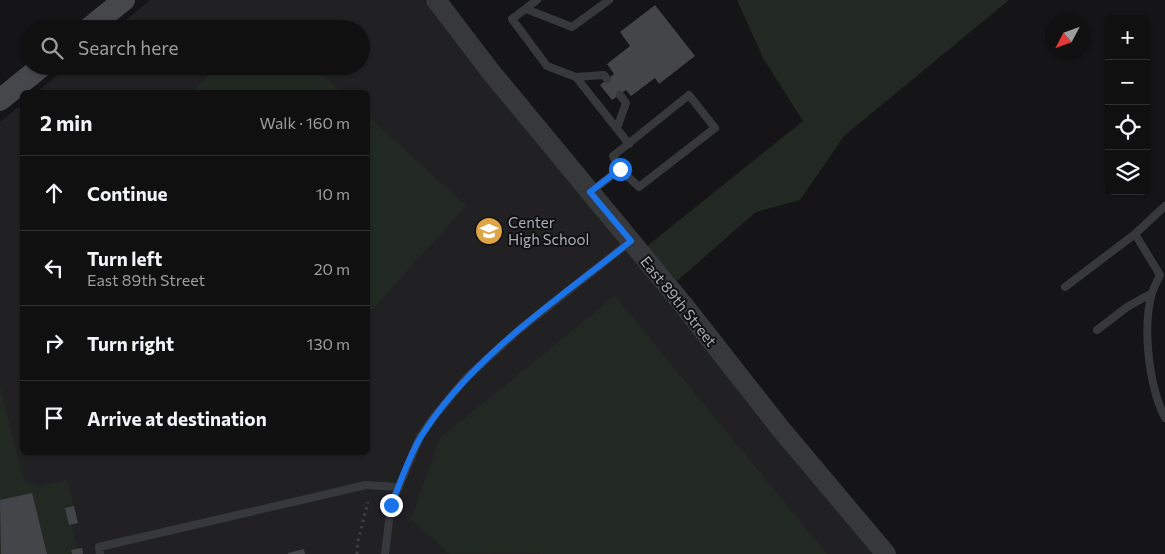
<!DOCTYPE html>
<meta charset="utf-8">
<style>
body{margin:0;font-family:Commissioner,sans-serif;background:#1e1e1f;color:#f1f3f6}
.controls{position:absolute;right:15px;top:15px;display:grid;overflow:hidden;border-radius:8px;box-shadow:0 1px 4px #0004}
.controls button{width:45px;height:45px;display:grid;place-items:center;padding:0;border:0;border-bottom:1px solid #303031;background:#101011;color:#f1f3f6;font:25px sans-serif}
.compass{position:absolute;left:1045px;top:15px;width:45px;height:45px;border-radius:50%;background:#101011;box-shadow:0 1px 4px #0004;rotate:229deg}
.stop{position:absolute;width:15px;height:15px;margin:-11px;border:4px solid #1a73e8;border-radius:50%;background:#fff}
.stop.end{background:#1a73e8;border-color:#fff;box-shadow:0 1px 5px #0008}
.list{margin:0;padding:0;list-style:none}
h2{display:flex;justify-content:space-between;align-items:center;height:65px;margin:0;padding:0 20px;font-size:21px}
h2 small{font-size:16px;font-weight:400;color:#9c9d9f}
.list li{display:grid;grid-template-columns:32px 1fr auto;gap:15px;align-items:center;box-sizing:border-box;height:75px;padding:0 20px;border-top:1px solid #303031}
.list b{display:block;font-size:19px;white-space:nowrap}
.list p{margin:0;font-size:16px;white-space:nowrap;color:#9c9d9f}
.list em{font-size:16px;font-style:normal;color:#9c9d9f}
.icon{flex:none;width:28px;height:28px;fill:none;stroke:currentColor;stroke-width:2;stroke-linecap:round;stroke-linejoin:round}
.map{position:relative;flex:none;width:1165px;height:554px;overflow:hidden}
.search{position:absolute;background:#101011;box-shadow:0 1px 4px #0004;left:20px;top:20px;width:350px;height:55px;display:flex;align-items:center;gap:12px;box-sizing:border-box;padding:0 18px;border-radius:28px;color:#9c9d9f;font-size:19px}
.panel{position:absolute;background:#101011;box-shadow:0 1px 4px #0004;left:20px;top:90px;width:350px;height:365px;border-radius:8px}
.map>svg:first-child{display:block}
</style>
<div class="map">
<svg width="1165" height="554" viewBox="0 0 1165 554">
<rect width="100%" height="100%" fill="#151517"/>
<!-- built -->
<path fill="#212124" d="M 150,0 L 425,0 L 699,339 L 875,554 L 0,554 L 0,122 L 22,104 L 22,452 L 368,452 L 368,92 L 37,92 L 69,66 L 361,66 L 361,29 L 115,29 Z"/>
<!-- green -->
<path fill="#222922" d="M 737,0 L 1009,0 L 844,136 L 800,200 L 756,212 L 677,281 L 647,246 L 803,121 L 763,58 Z
M 217,66 L 313,66 L 342,92 L 193,92 Z
M 368,116 L 466,206 L 368,314 Z
M 615,296 L 827,554 L 540,554 L 539,553 L 450,554 L 411,519 L 440,438 Z
M 0,387 L 24,481 L 40,486 L 67,480 L 78,523 L 72,524 L 77,548 L 82,548 L 83,554 L 0,554 Z"/>
<!-- building -->
<path fill="#444549" d="M 655,5 L 695,56 L 659,84 L 655,78 L 631,96 L 626,90 L 612,100 L 600,85 L 614,74 L 607,64 L 630,46 L 620,32 Z
M 32,493 L 47,554 L 1,554 L 0,500 Z
M 74,506 L 78,523 L 69,525 L 65,508 Z
M 82,548 L 83,554 L 72,554 L 71,550 Z
M 304,549 L 305,554 L 288,554 L 288,553 Z"/>
<g fill="none" stroke-linecap="round" stroke-linejoin="round">
<!-- path -->
<path stroke="#3d3f42" stroke-width="3" stroke-dasharray="2.5 4" stroke-linecap="butt" d="M 357,554 L 358,541 L 368,502"/>
<!-- service -->
<path stroke="#37383b" stroke-width="8" d="M 537,0 L 512,19 L 547,66 L 576,77 L 629,144
M 526,9 L 572,27 L 609,0
M 576,77 L 604,75 L 607,79
M 617,128 L 626,103 L 620,95
M 592,191 L 620,169 L 639,187 L 715,128 L 689,95 L 613,156 L 620,169
M 1165,206 L 1135,234 L 1160,275 C 1157,281 1154,287 1152,293 C 1142,328 1149,386 1165,418
M 1065,287 L 1135,234
M 1097,330 L 1127,307 L 1152,293
M 100,554 L 99,547 L 366,485 L 399,487
M 385,554 L 391,505 L 420,437 L 433,418 L 467,377 L 520,329 L 631,241"/>
<!-- tertiary -->
<path stroke="#37383b" stroke-width="20" d="M 436,0 L 491,72 L 682,303 L 780,428 L 886,554"/>
<!-- secondary -->
<path stroke="#45474b" stroke-width="22" d="M 88,29 L 124,0
M 0,100 L 42,66"/>
</g>
<g fill="none" stroke-linecap="round" stroke-linejoin="round">
<!-- route -->
<path stroke="#1a73e8" stroke-width="6" d="M 391,505 C 400,484 410,453 422,435 C 471,357 560,298 631,241 L 590,192 L 620,169"/>
</g>
<!-- icons -->
<defs>
<g id="school-disc" transform="scale(1.4375)"><circle r="9.5" fill="#dea446" stroke="#101012"/><path d="M0-5L7-2L0 1L-7-2ZM-4 1L0 2.5L4 1V4Q0 6-4 4Z" fill="#fff"/></g>
</defs>
<g fill-rule="evenodd">
<use href="#school-disc" x="489" y="231"/>
</g>
<g text-anchor="middle" dominant-baseline="central" stroke-width="4" stroke-linejoin="round" paint-order="stroke">
<!-- poi labels -->
<g font-size="15" fill="#a9adb5" stroke="#101012" text-anchor="start">
<text x="508" y="222">Center<tspan x="508" dy="17">High School</tspan></text>
</g>
<!-- street labels -->
<g font-size="15" fill="#a9adb5" stroke="#101012">
<text transform="translate(679 301) rotate(51)">East 89th Street</text>
</g>
</g>
</svg>
<div class="controls">
<button>+</button>
<button>−</button>
<button><svg class="icon" aria-label="locate" viewBox="0 0 24 24"><circle cx="12" cy="12" r="6"/><path d="M12 2v4M12 18v4M2 12h4M18 12h4"/></svg></button>
<button><svg class="icon" aria-label="layers" viewBox="0 0 24 24"><path d="M12 4l9 5-9 5-9-5zM3 14l9 5 9-5"/></svg></button>
</div>
<svg class="compass" viewBox="-18 -18 36 36"><path d="M0-13l5 13h-10z" fill="#e53935"/><path d="M0 13l5-13h-10z" fill="#9c9d9f"/></svg>
<div class="stop" style="left:620px;top:169px"></div>
<div class="stop end" style="left:391px;top:505px"></div>
<div class="search"><svg class="icon" aria-label="search" viewBox="0 0 24 24"><circle cx="10" cy="10" r="6"/><path d="M15 15l6 6"/></svg>Search here</div>
<section class="panel">
<h2>2 min<small>Walk · 160 m</small></h2>
<ul class="list">
<li><svg class="icon" aria-label="ahead" viewBox="0 0 24 24"><path d="M12 20V5M6 11l6-6 6 6"/></svg><div><b>Continue</b></div><em>10 m</em></li>
<li><svg class="icon" aria-label="left" viewBox="0 0 24 24"><path d="M17 20v-9H6M10 6l-5 5 5 5"/></svg><div><b>Turn left</b><p>East 89th Street</p></div><em>20 m</em></li>
<li><svg class="icon" aria-label="right" viewBox="0 0 24 24"><path d="M7 20v-9h11M14 6l5 5-5 5"/></svg><div><b>Turn right</b></div><em>130 m</em></li>
<li><svg class="icon" aria-label="arrive" viewBox="0 0 24 24"><path d="M6 21V4h12l-3 4 3 4H6"/></svg><div><b>Arrive at destination</b></div></li>
</ul>
</section>
</div>
